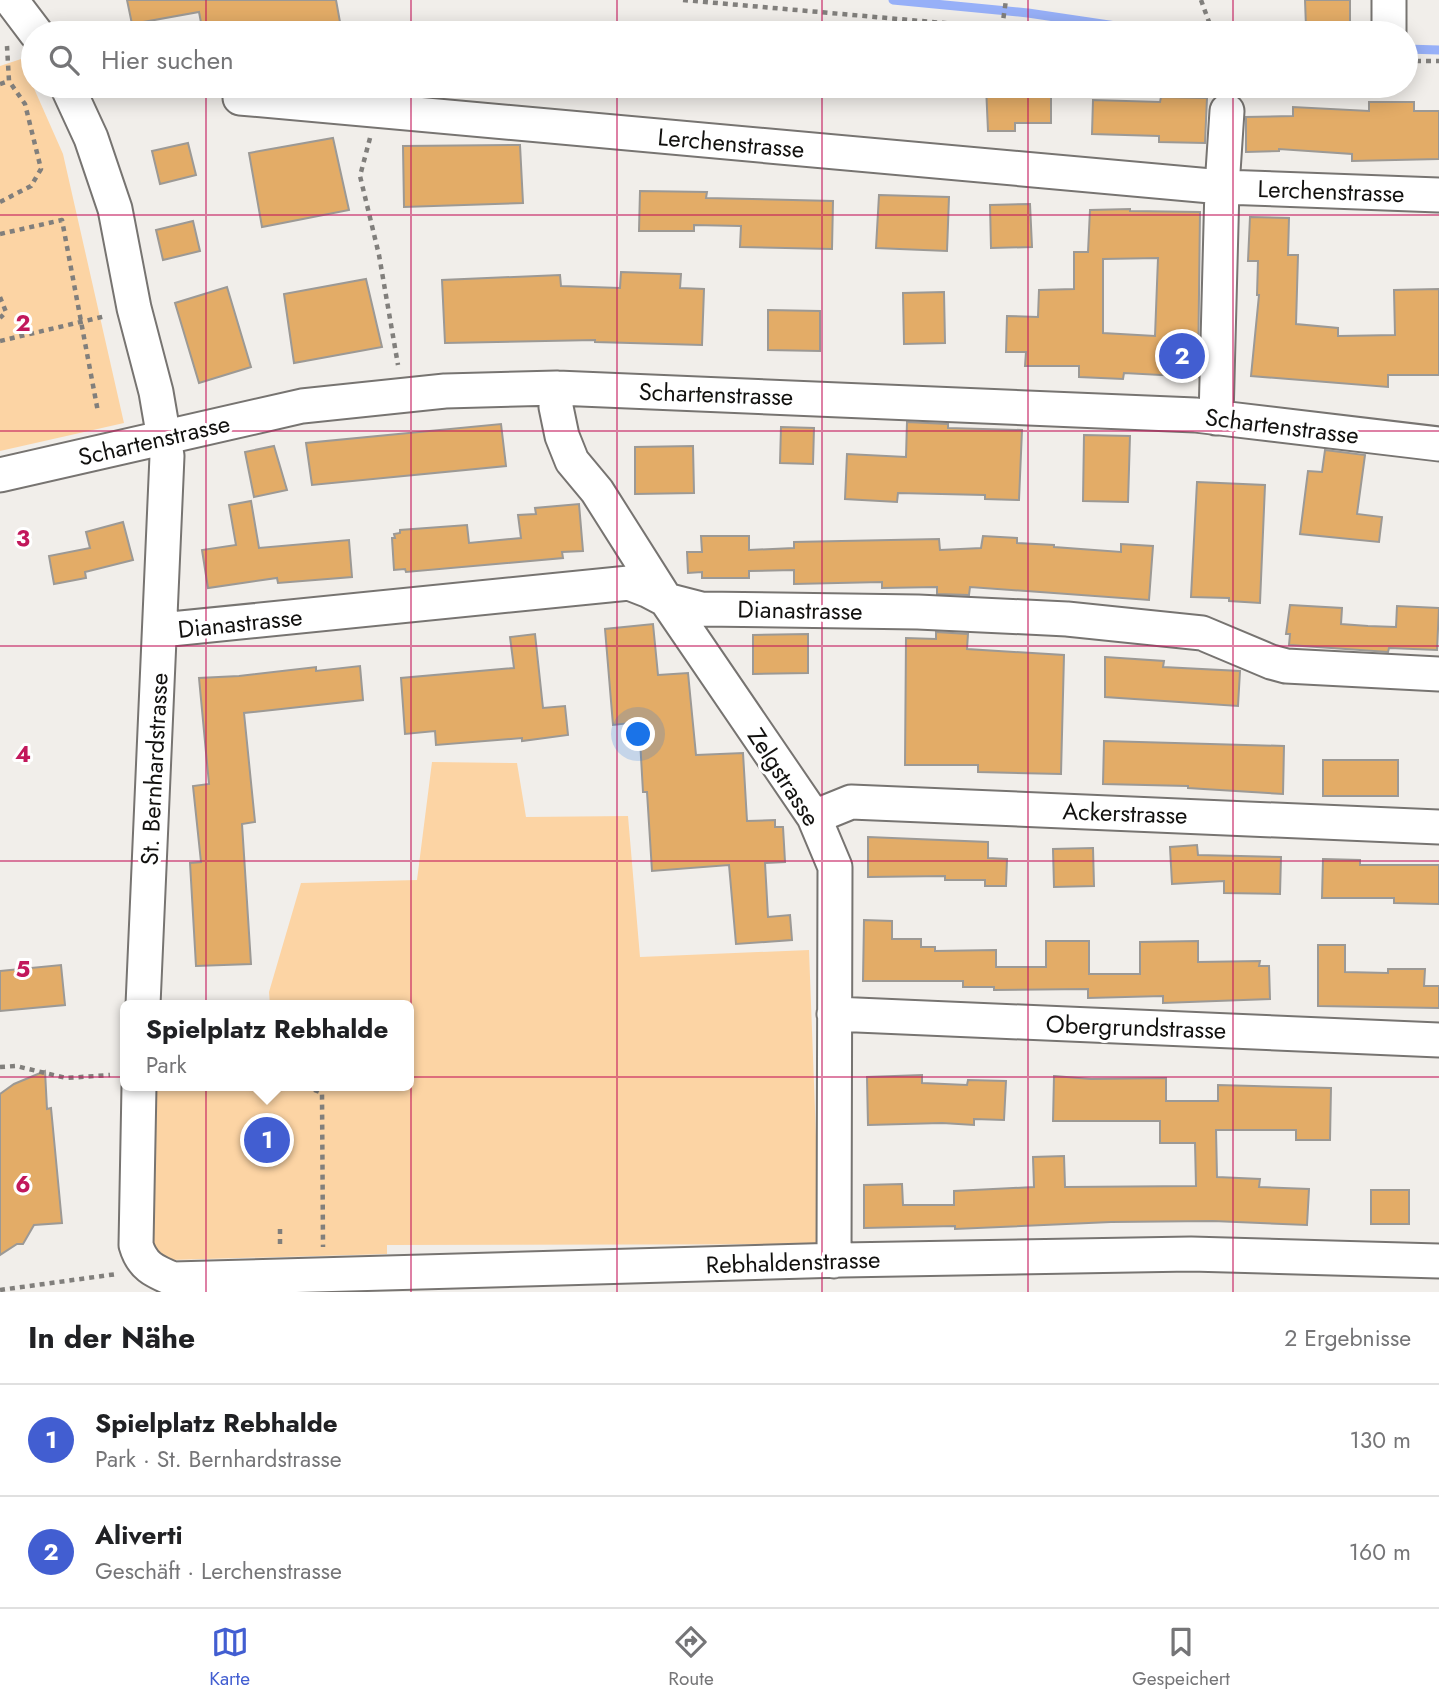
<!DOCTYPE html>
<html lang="de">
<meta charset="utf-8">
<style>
body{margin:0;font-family:Jost,sans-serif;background:#f2f2f2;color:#202124}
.you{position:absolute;left:639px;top:735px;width:24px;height:24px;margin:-18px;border:5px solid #fff;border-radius:50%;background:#1a73e8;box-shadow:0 0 0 10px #1a73e833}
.badge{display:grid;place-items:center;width:46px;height:46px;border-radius:50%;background:#425ed1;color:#fff;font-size:23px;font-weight:700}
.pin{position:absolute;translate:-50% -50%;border:4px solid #fff;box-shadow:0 2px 7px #0006}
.popup{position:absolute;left:120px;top:1000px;width:294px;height:91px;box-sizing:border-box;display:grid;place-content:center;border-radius:10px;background:#fff;filter:drop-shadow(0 2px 5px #0005);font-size:23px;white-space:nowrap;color:#757577}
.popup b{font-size:26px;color:#202124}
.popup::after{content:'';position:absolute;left:50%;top:100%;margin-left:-14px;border:14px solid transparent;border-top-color:#fff}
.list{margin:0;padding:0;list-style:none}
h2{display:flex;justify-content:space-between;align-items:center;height:91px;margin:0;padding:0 28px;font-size:30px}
h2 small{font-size:23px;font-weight:400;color:#757577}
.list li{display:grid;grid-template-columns:46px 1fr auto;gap:21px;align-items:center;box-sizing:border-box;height:112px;padding:0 28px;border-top:2px solid #e0e0e0}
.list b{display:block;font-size:26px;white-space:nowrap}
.list p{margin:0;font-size:23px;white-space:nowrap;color:#757577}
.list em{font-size:23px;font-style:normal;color:#757577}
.icon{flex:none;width:38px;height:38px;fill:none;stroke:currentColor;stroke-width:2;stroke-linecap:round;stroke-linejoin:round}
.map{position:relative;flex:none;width:1439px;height:1292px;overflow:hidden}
.search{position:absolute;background:#fff;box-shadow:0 4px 18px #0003;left:21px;right:21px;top:21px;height:77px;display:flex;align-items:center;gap:18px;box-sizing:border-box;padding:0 24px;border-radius:38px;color:#757577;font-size:26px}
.sheet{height:315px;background:#fff}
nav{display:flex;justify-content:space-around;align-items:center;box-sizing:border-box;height:98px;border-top:2px solid #e0e0e0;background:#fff;font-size:19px;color:#757577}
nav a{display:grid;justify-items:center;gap:4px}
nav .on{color:#425ed1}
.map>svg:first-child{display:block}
</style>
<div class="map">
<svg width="1439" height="1292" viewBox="0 0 1439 1292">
<rect width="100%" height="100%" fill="#f1eeea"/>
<!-- green -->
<path fill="#fcd4a4" d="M 21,59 L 63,154 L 124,423 L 0,451 L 0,66 Z
M 432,762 L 517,763 L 526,817 L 628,816 L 640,957 L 809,950 L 820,1244 L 387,1245 L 387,1254 L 170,1260 C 163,1255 158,1253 155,1245 C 141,1211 149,1125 149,1086 L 409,1086 L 409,1005 L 270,1005 L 269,992 L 301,883 L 417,880 Z"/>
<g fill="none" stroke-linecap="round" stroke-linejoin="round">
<!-- stream -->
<path stroke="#97b0f8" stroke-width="9" d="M 893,0 L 1028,13 L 1163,33
M 1406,49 L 1439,50"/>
</g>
<!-- building -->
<path fill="#e3ac67" stroke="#9c9995" stroke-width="2" fill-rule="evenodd" d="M 127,0 L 336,0 L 342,33 L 203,33 L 199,12 L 132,24 Z
M 1305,0 L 1350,0 L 1350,27 L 1306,27 Z
M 986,86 L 1051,86 L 1051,123 L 1015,123 L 1015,131 L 988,131 Z
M 1161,97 L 1207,98 L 1205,143 L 1159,142 L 1159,136 L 1092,134 L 1093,100 L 1160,102 Z
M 1369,102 L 1414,102 L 1414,111 L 1439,111 L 1439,159 L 1352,161 L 1352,154 L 1279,149 L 1279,151 L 1246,152 L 1246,117 L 1293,116 L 1293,107 L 1369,111 Z
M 333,138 L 349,210 L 262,227 L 249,153 Z
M 188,143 L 196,175 L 160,184 L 152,151 Z
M 520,145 L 523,203 L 404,207 L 403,146 Z
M 640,191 L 707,192 L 706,198 L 833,201 L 832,249 L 740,247 L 741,226 L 694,225 L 694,231 L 639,231 Z
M 879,195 L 949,197 L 947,251 L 876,248 Z
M 1030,204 L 1032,247 L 991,248 L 990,205 Z
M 1130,209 L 1130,211 L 1200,212 L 1198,377 L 1124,373 L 1123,379 L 1079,377 L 1079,366 L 1025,366 L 1026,352 L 1006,352 L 1007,316 L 1038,317 L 1039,290 L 1074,289 L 1074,252 L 1088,252 L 1090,210 ZM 1158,258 L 1155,336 L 1103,333 L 1103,259 Z
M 1250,217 L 1289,218 L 1288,255 L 1298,255 L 1296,324 L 1338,328 L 1338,336 L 1395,335 L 1394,290 L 1439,289 L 1439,375 L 1388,375 L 1388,387 L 1251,376 L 1259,295 L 1257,295 L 1258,261 L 1248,261 Z
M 193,221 L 200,251 L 163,260 L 156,230 Z
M 621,272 L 681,274 L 680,288 L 704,289 L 702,345 L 595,342 L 595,340 L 445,343 L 442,280 L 560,275 L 561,286 L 620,288 Z
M 366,279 L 382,347 L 294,363 L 284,294 Z
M 227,287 L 251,367 L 199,383 L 175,303 Z
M 944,292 L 945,343 L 904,344 L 903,293 Z
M 768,310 L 820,311 L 820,351 L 768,350 Z
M 907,422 L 948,424 L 948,428 L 1022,430 L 1019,500 L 985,499 L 985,495 L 898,493 L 897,502 L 845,499 L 847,454 L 906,457 Z
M 501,424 L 506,466 L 312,485 L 306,443 Z
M 781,427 L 814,428 L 813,464 L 780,463 Z
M 1084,435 L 1130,436 L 1128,502 L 1083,501 Z
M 274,446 L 287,490 L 254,497 L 245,452 Z
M 693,446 L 694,493 L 635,494 L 635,447 Z
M 1325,450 L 1365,455 L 1357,514 L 1382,517 L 1379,542 L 1300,534 L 1308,471 L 1322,472 Z
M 1197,482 L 1265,485 L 1260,603 L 1229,601 L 1229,598 L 1191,597 Z
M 251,501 L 259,548 L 349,540 L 352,577 L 278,583 L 277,578 L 208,588 L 202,550 L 236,545 L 229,505 Z
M 579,504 L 583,551 L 562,552 L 563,558 L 406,572 L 405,569 L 394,570 L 392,538 L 395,538 L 394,534 L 400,533 L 400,530 L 467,525 L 469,543 L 521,538 L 518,515 L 536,514 L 535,508 Z
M 123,522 L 133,560 L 85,572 L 86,578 L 54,584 L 49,556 L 90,548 L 86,532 Z
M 701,536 L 749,536 L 749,550 L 794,548 L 794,542 L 939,539 L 940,550 L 981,548 L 983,536 L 1017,538 L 1017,543 L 1054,545 L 1054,547 L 1121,552 L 1121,544 L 1153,546 L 1149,600 L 970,587 L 969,595 L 937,594 L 937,587 L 882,588 L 882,582 L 794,584 L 794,570 L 749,571 L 749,578 L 702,578 L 702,572 L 688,573 L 687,552 L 702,552 Z
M 1290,605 L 1342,608 L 1341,624 L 1368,626 L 1396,627 L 1397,606 L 1439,608 L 1437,650 L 1389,648 L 1388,652 L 1289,645 L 1290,634 L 1286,634 Z
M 653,624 L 658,675 L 688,673 L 696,755 L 743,753 L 747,821 L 775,820 L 775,827 L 783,827 L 785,862 L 765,863 L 768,917 L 790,915 L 792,940 L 736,944 L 729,865 L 652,871 L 647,792 L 643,792 L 639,722 L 613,725 L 605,629 Z
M 936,632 L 968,634 L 967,649 L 1064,655 L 1061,774 L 978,772 L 978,765 L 905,765 L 906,638 L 936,639 Z
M 535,634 L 543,708 L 565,706 L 568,735 L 522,741 L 522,738 L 436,745 L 435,731 L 405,734 L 401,678 L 514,668 L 510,637 Z
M 808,634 L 808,673 L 753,674 L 753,635 Z
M 1105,657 L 1164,661 L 1163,667 L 1240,671 L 1238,706 L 1105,697 Z
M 360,666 L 363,700 L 244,713 L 255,822 L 242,824 L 251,964 L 196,966 L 190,863 L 201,862 L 193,786 L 209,784 L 199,678 L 239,676 L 316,667 L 316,671 Z
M 1104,741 L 1284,746 L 1283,794 L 1188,788 L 1188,786 L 1103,784 Z
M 1323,760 L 1398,760 L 1398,796 L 1323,796 Z
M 868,837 L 988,842 L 988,858 L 1007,859 L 1006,886 L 985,886 L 985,880 L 945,880 L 945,876 L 868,877 Z
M 1197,845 L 1198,855 L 1281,857 L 1280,894 L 1224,893 L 1224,881 L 1172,884 L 1170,847 Z
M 1093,848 L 1094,886 L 1054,887 L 1053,849 Z
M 1323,859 L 1360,860 L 1360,865 L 1439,865 L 1439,904 L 1394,903 L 1394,898 L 1322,898 Z
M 864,920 L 892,921 L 892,939 L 921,939 L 921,947 L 935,947 L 935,951 L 996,950 L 996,967 L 1046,967 L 1046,941 L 1089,941 L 1089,974 L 1140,974 L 1140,942 L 1198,941 L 1198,962 L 1260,961 L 1259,966 L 1269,966 L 1270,999 L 1163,1003 L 1163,996 L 1088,998 L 1088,989 L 994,990 L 994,987 L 963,987 L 963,981 L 863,981 Z
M 1318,945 L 1345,945 L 1345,972 L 1388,973 L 1388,969 L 1425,969 L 1424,986 L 1439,986 L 1439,1008 L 1318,1006 Z
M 61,965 L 65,1005 L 0,1011 L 0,971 Z
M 45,1071 L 47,1109 L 51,1108 L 62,1223 L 34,1225 L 23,1244 L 17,1244 L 0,1255 L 0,1094 L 14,1084 Z
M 922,1075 L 922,1083 L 967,1085 L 968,1080 L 1006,1081 L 1004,1120 L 974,1119 L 974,1125 L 942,1123 L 868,1125 L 867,1077 Z
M 1054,1076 L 1091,1079 L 1166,1078 L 1166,1101 L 1218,1101 L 1218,1085 L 1331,1088 L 1330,1140 L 1296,1140 L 1296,1130 L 1216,1130 L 1217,1177 L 1260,1179 L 1259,1187 L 1309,1189 L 1307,1225 L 1213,1221 L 1111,1222 L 955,1229 L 955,1226 L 864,1228 L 864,1185 L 902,1184 L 903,1205 L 954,1205 L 954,1191 L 1034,1187 L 1033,1157 L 1064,1156 L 1065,1187 L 1196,1186 L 1195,1143 L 1160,1143 L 1160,1121 L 1053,1121 Z
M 1371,1190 L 1409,1190 L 1409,1224 L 1371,1224 Z"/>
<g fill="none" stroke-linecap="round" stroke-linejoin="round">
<!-- minor casing -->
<g stroke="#777471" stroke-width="37">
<path id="minor" d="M 11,0 L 36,33
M 1389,33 L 1389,0
M 67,86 L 91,138 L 115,209 L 134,308 L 156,392 L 167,456 L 143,1005
M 240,98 L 1222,187 L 1439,195
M 557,388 L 556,407 L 562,436 L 572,461 L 597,491 L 666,600 L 814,817 L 835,867 L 834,1261
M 1216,418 L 1222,187 L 1227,111
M 0,475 L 302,406 L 445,391 L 557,388 L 1195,415 L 1439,444
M 161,630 L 629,583 L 647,590 L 666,600 L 701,609 L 918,612 L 1067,619 L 1202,633 L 1271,662 L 1286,666 L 1439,674
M 814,817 L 851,802 L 1439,827
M 834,1014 L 1439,1040
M 139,1086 L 136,1245 C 142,1266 154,1271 173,1279 L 842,1260 L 1191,1254 L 1439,1261"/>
</g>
<!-- path -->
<path stroke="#817f7c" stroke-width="4.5" stroke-dasharray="5 5" stroke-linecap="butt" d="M 683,0 L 1057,33
M 1201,0 L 1213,33
M 1002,28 L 1006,0
M 1406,61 L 1439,61
M 0,84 L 9,81 L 7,46
M 370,138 L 360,176 L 379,255 L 398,365
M 0,202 L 31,186 L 41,169 L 25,104 L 9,81
M 0,234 L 62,220 L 98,412
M 0,297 L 6,312 L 0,318
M 0,341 L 106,316
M 0,1067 L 16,1066 L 66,1078 L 110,1075
M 305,1086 L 322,1093 L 323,1247
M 280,1229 L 280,1247
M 0,1290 L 117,1274"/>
<!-- minor -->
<use href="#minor" stroke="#fff" stroke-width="33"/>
</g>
<!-- grid -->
<path fill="none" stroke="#c2185b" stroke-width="2" stroke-opacity="0.55" d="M 206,0 L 206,33M 411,0 L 411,33M 617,0 L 617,33M 822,0 L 822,33M 1028,0 L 1028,33M 1233,0 L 1233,33M 206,86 L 206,1292M 411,86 L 411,1292M 617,86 L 617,1292M 822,86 L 822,1292M 1028,86 L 1028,1292M 1233,86 L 1233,1292M 0,215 L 1439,215M 0,431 L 1439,431M 0,646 L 1439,646M 0,861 L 1439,861M 0,1077 L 1439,1077"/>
<g text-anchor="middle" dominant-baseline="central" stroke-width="6" stroke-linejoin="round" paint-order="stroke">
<!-- street labels -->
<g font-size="24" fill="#12110f" stroke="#fff">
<text transform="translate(731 143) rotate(5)">Lerchenstrasse</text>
<text transform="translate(1331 191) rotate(2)">Lerchenstrasse</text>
<text transform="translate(716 394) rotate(2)">Schartenstrasse</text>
<text transform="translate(1282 426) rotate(7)">Schartenstrasse</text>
<text transform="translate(154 440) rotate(-13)">Schartenstrasse</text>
<text transform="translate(800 610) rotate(1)">Dianastrasse</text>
<text transform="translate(240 623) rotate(-6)">Dianastrasse</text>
<text transform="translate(154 769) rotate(-87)">St. Bernhardstrasse</text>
<text transform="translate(784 777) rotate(57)">Zelgstrasse</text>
<text transform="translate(1125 813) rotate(2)">Ackerstrasse</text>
<text transform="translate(1136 1027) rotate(2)">Obergrundstrasse</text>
<text transform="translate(793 1262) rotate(-2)">Rebhaldenstrasse</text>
</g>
</g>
<g font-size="23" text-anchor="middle" font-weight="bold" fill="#c2185b" stroke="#fff" stroke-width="6" stroke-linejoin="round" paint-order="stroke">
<text x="23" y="331">2</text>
<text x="23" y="546">3</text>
<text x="23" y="762">4</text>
<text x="23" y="977">5</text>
<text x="23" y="1192">6</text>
</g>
</svg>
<div class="you"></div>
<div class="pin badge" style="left:267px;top:1140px">1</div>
<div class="popup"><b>Spielplatz Rebhalde</b>Park</div>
<div class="pin badge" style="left:1182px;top:356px">2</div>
<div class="search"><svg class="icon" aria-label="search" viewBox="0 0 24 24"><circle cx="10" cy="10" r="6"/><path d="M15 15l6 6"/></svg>Hier suchen</div>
</div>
<section class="sheet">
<h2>In der Nähe<small>2 Ergebnisse</small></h2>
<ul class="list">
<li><span class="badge">1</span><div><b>Spielplatz Rebhalde</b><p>Park · St. Bernhardstrasse</p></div><em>130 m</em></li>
<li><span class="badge">2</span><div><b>Aliverti</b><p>Geschäft · Lerchenstrasse</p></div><em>160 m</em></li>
</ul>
</section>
<nav>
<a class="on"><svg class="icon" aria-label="map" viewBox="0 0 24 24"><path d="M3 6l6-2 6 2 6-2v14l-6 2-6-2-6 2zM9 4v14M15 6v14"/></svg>Karte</a>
<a><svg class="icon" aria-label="directions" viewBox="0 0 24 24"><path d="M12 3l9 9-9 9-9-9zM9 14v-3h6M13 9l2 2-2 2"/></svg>Route</a>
<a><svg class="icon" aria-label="saved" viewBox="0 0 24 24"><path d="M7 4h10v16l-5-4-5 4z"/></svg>Gespeichert</a>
</nav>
